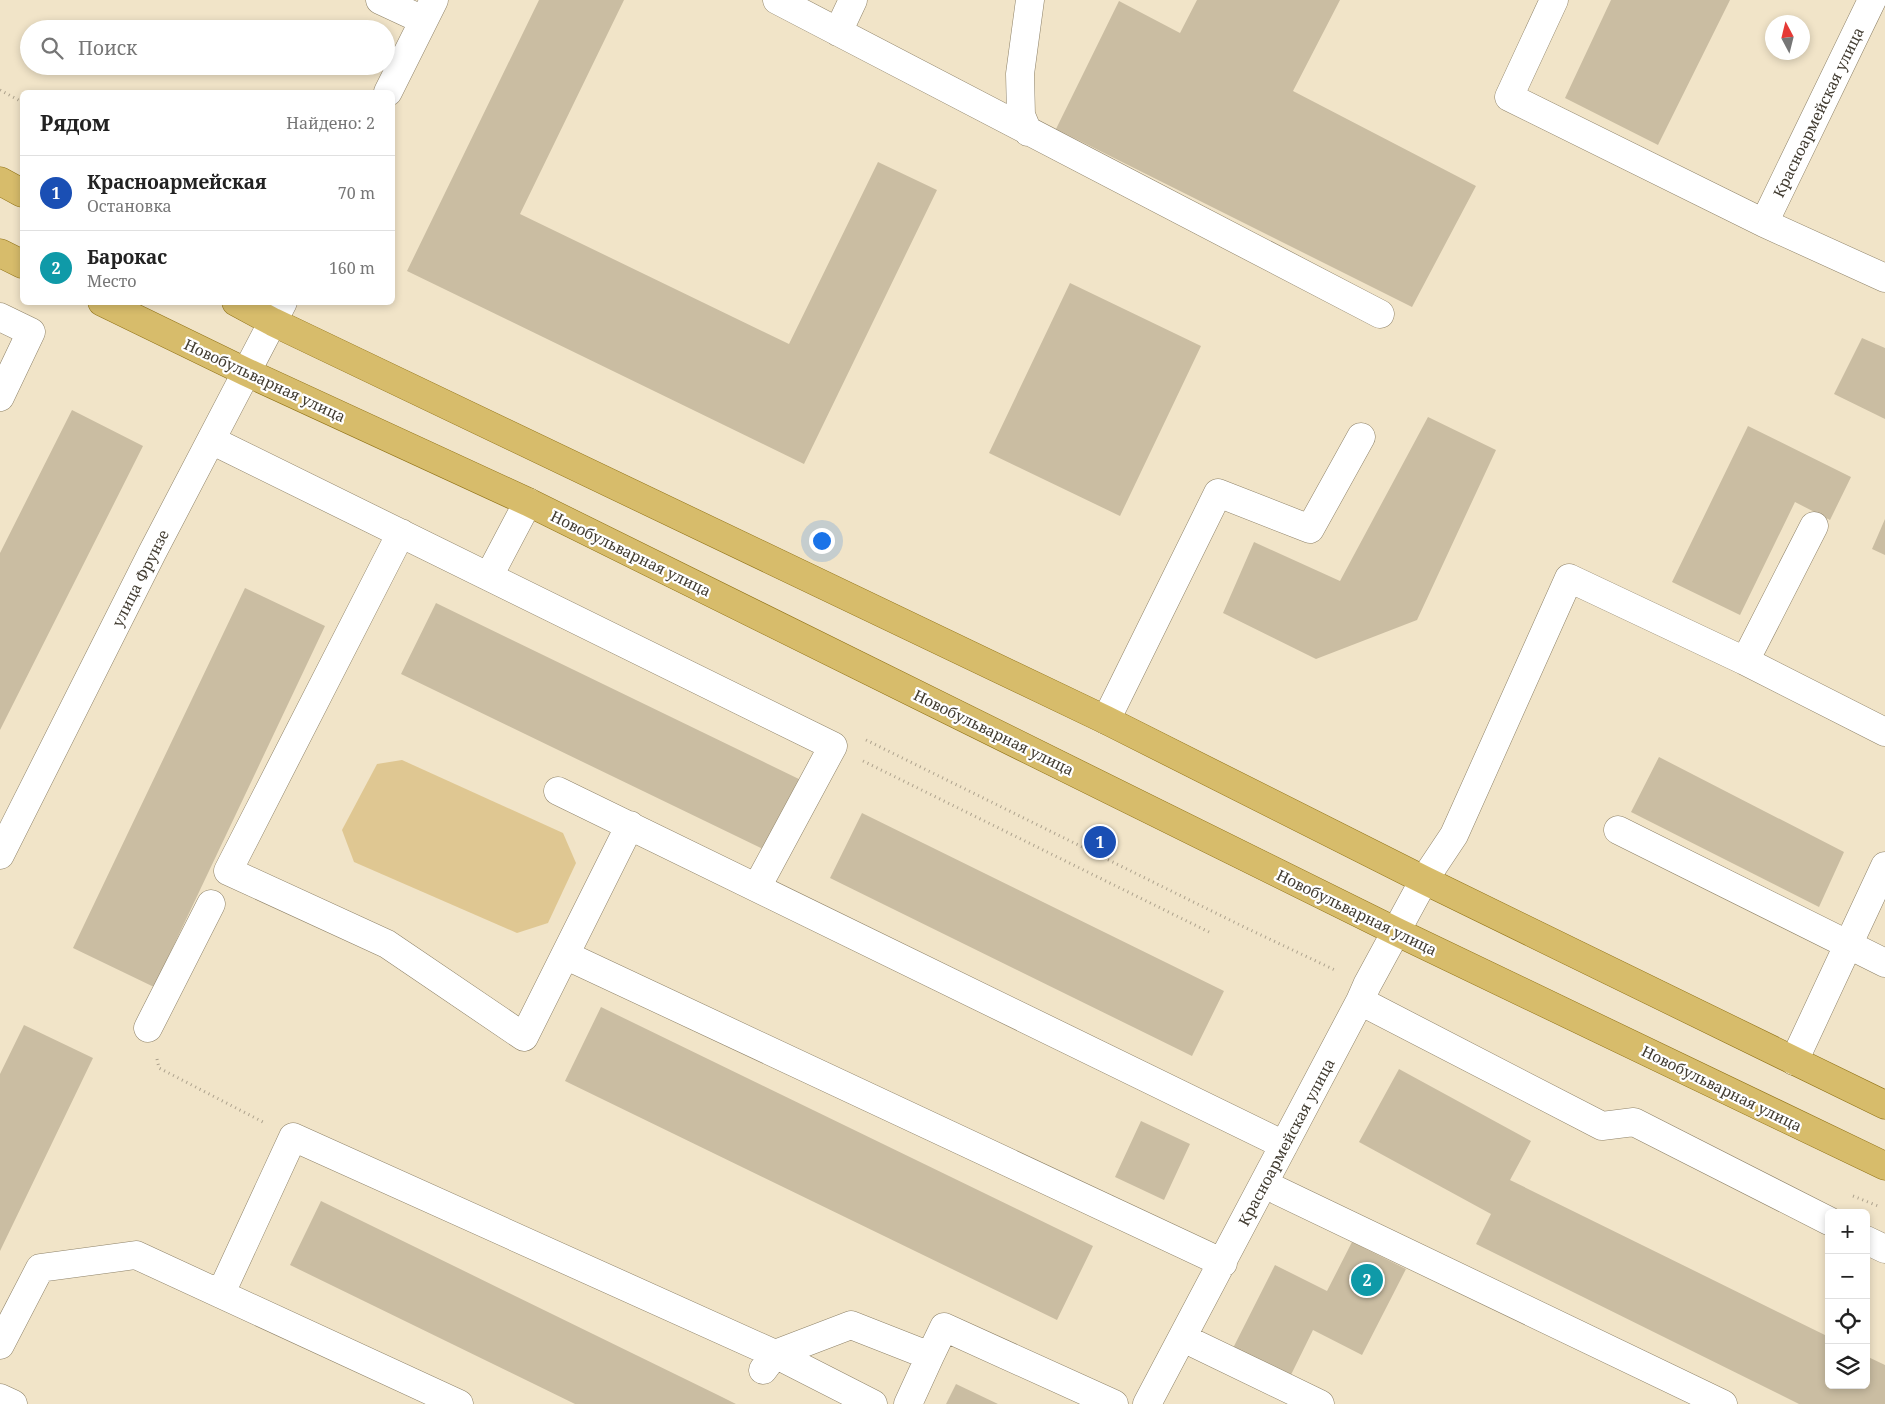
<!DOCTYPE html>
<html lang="ru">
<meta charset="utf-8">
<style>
body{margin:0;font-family:"Noto Serif",serif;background:#f2f2f2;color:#222}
.controls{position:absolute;right:15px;bottom:15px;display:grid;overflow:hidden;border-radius:8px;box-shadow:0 2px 8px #0003}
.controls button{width:45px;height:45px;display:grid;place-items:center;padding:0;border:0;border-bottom:1px solid #e0e0e0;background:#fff;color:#222;font:25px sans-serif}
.compass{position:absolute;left:1765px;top:15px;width:45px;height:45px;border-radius:50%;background:#fff;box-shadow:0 2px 8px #0003;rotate:353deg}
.you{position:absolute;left:821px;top:540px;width:18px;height:18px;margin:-12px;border:4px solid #fff;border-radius:50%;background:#1a73e8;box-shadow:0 0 0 8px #1a73e833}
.badge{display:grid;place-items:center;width:32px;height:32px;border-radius:50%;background:#426bdd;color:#fff;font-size:16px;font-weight:700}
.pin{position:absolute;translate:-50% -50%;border:2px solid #fff;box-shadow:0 1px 5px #0006}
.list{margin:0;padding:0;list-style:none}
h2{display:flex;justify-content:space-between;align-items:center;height:65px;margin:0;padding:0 20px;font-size:21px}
h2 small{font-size:16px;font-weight:400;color:#767676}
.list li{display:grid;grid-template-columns:32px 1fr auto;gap:15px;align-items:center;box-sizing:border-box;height:75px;padding:0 20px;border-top:1px solid #e0e0e0}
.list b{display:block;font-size:19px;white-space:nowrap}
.list p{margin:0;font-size:16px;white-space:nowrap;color:#767676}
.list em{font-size:16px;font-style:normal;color:#767676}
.icon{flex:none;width:28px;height:28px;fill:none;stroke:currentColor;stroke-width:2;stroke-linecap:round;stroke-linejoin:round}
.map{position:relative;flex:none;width:1885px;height:1404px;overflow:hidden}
.search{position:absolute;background:#fff;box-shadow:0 2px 8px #0003;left:20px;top:20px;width:375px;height:55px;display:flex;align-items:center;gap:12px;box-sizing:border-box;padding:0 18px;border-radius:28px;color:#767676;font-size:19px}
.panel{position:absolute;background:#fff;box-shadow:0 2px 8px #0003;left:20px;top:90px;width:375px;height:215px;border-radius:8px}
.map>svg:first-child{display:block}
</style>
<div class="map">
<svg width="1885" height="1404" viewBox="0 0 1885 1404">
<rect width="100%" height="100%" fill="#f1e4c8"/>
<!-- green -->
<path fill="#dfc792" d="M 402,760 L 563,833 L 576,863 L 548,923 L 517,933 L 354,862 L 342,830 L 377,764 Z"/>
<!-- building -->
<path fill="#cabda2" d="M 539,0 L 624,0 L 520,214 L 789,344 L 878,162 L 937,190 L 804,464 L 407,271 Z
M 1197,0 L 1340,0 L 1293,91 L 1476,186 L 1412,307 L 1056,129 L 1119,1 L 1180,33 Z
M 1611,0 L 1730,0 L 1658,145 L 1565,98 Z
M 1070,283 L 1201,346 L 1120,516 L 989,453 Z
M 1862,338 L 1885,348 L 1885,419 L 1834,394 Z
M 72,410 L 143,446 L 0,730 L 0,553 Z
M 1428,417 L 1496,450 L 1417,620 L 1316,659 L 1223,613 L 1254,542 L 1340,581 Z
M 1748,426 L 1851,477 L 1830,520 L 1795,502 L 1740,615 L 1672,582 Z
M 1885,519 L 1885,555 L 1872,549 Z
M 245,588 L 325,626 L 154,987 L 73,948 Z
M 436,603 L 803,781 L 769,852 L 401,674 Z
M 1659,757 L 1844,852 L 1819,907 L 1631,812 Z
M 862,813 L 1224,991 L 1192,1056 L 830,878 Z
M 601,1007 L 1093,1246 L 1057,1320 L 565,1081 Z
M 24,1025 L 93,1058 L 0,1251 L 0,1074 Z
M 1399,1069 L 1531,1141 L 1510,1180 L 1829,1337 L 1829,1385 L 1866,1385 L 1866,1356 L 1885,1365 L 1885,1404 L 1799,1404 L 1476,1244 L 1491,1214 L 1359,1142 Z
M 1141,1121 L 1190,1144 L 1164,1200 L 1115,1177 Z
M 321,1201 L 722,1397 L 736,1404 L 575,1404 L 290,1265 Z
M 1352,1242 L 1406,1269 L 1362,1355 L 1313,1330 L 1286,1385 L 1229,1356 L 1275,1265 L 1327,1291 Z
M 956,1384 L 998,1404 L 946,1404 Z"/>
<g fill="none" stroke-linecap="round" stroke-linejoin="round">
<!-- minor casing -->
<g stroke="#8e8268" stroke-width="29">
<path id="minor" d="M 380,0 L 423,20
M 777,0 L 1380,314
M 1554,0 L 1509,97 L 1764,223 L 1885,278
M 838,32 L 853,0
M 388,92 L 434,0
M 1028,132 L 1021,115 L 1020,74 L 1030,0
M 1764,223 L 1872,0
M 0,317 L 31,332 L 0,397
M 211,440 L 833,746 L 757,887
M 401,533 L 228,871 L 387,944 L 524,1037 L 630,825
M 489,576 L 528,502
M 1745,661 L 1814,526
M 1106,720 L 1218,493 L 1310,529 L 1361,437
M 558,791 L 1284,1145
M 1618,830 L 1885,963
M 0,855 L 152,553 L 283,302
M 565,955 L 1223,1263
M 1360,1001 L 1602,1126 L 1634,1122 L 1829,1221
M 148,1028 L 211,904
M 1794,1061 L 1885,866
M 1264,1184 L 1723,1404
M 1866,1240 L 1885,1249
M 221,1293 L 293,1137 L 775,1354 L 873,1404
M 1183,1338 L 1320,1404
M 0,1345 L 40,1268 L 136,1255 L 459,1404
M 763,1370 L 775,1354 L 851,1325 L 930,1356 L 944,1327 L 1114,1404
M 0,1398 L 13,1404
M 908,1404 L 930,1356
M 1147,1404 L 1360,1001 L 1367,985 L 1424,880 L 1454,835 L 1569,578 L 1745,661 L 1885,732"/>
</g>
<!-- major casing -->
<g stroke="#917317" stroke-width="29">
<path id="major" d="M 0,181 L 22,193
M 0,253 L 22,264
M 102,302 L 246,372 L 528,502 L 1397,932 L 1885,1166
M 236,302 L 273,322 L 1106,720 L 1424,880 L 1885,1105"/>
</g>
<!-- path -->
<path stroke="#ada28d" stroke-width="3" stroke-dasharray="1 4" stroke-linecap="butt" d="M 0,90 L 22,102
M 866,740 L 1242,926 L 1337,971
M 863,761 L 1209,932
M 157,1059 L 159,1068 L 263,1122
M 1853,1196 L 1878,1206"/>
<!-- minor -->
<use href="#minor" stroke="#fff" stroke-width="28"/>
<!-- major -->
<use href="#major" stroke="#d7bc6b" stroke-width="28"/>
</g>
<g text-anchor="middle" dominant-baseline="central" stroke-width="4.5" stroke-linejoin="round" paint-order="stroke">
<!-- street labels -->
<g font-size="15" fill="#423c31" stroke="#fff">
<text transform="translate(1818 112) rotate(-64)">Красноармейская улица</text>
<text transform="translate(265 380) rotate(25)">Новобульварная улица</text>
<text transform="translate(631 553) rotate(26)">Новобульварная улица</text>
<text transform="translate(140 578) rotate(-63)">улица Фрунзе</text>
<text transform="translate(994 732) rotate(26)">Новобульварная улица</text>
<text transform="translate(1357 912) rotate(26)">Новобульварная улица</text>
<text transform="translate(1722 1088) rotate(26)">Новобульварная улица</text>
<text transform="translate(1286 1142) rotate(-62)">Красноармейская улица</text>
</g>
</g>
</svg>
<div class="controls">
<button>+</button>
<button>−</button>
<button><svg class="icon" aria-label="locate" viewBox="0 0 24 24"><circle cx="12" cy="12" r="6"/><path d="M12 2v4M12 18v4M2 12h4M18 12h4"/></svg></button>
<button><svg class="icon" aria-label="layers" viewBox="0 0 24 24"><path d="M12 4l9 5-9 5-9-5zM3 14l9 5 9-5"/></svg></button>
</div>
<svg class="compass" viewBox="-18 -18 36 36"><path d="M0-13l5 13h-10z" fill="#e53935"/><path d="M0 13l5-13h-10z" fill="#767676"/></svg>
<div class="you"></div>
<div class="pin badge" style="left:1100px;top:842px;background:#1a4fb4">1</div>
<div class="pin badge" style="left:1367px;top:1280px;background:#0f9aa8">2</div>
<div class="search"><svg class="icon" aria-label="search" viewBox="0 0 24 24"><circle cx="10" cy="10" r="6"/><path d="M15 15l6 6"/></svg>Поиск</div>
<section class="panel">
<h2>Рядом<small>Найдено: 2</small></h2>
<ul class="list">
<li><span class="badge" style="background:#1a4fb4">1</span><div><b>Красноармейская</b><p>Остановка</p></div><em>70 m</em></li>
<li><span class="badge" style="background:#0f9aa8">2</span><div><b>Барокас</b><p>Место</p></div><em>160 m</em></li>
</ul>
</section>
</div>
